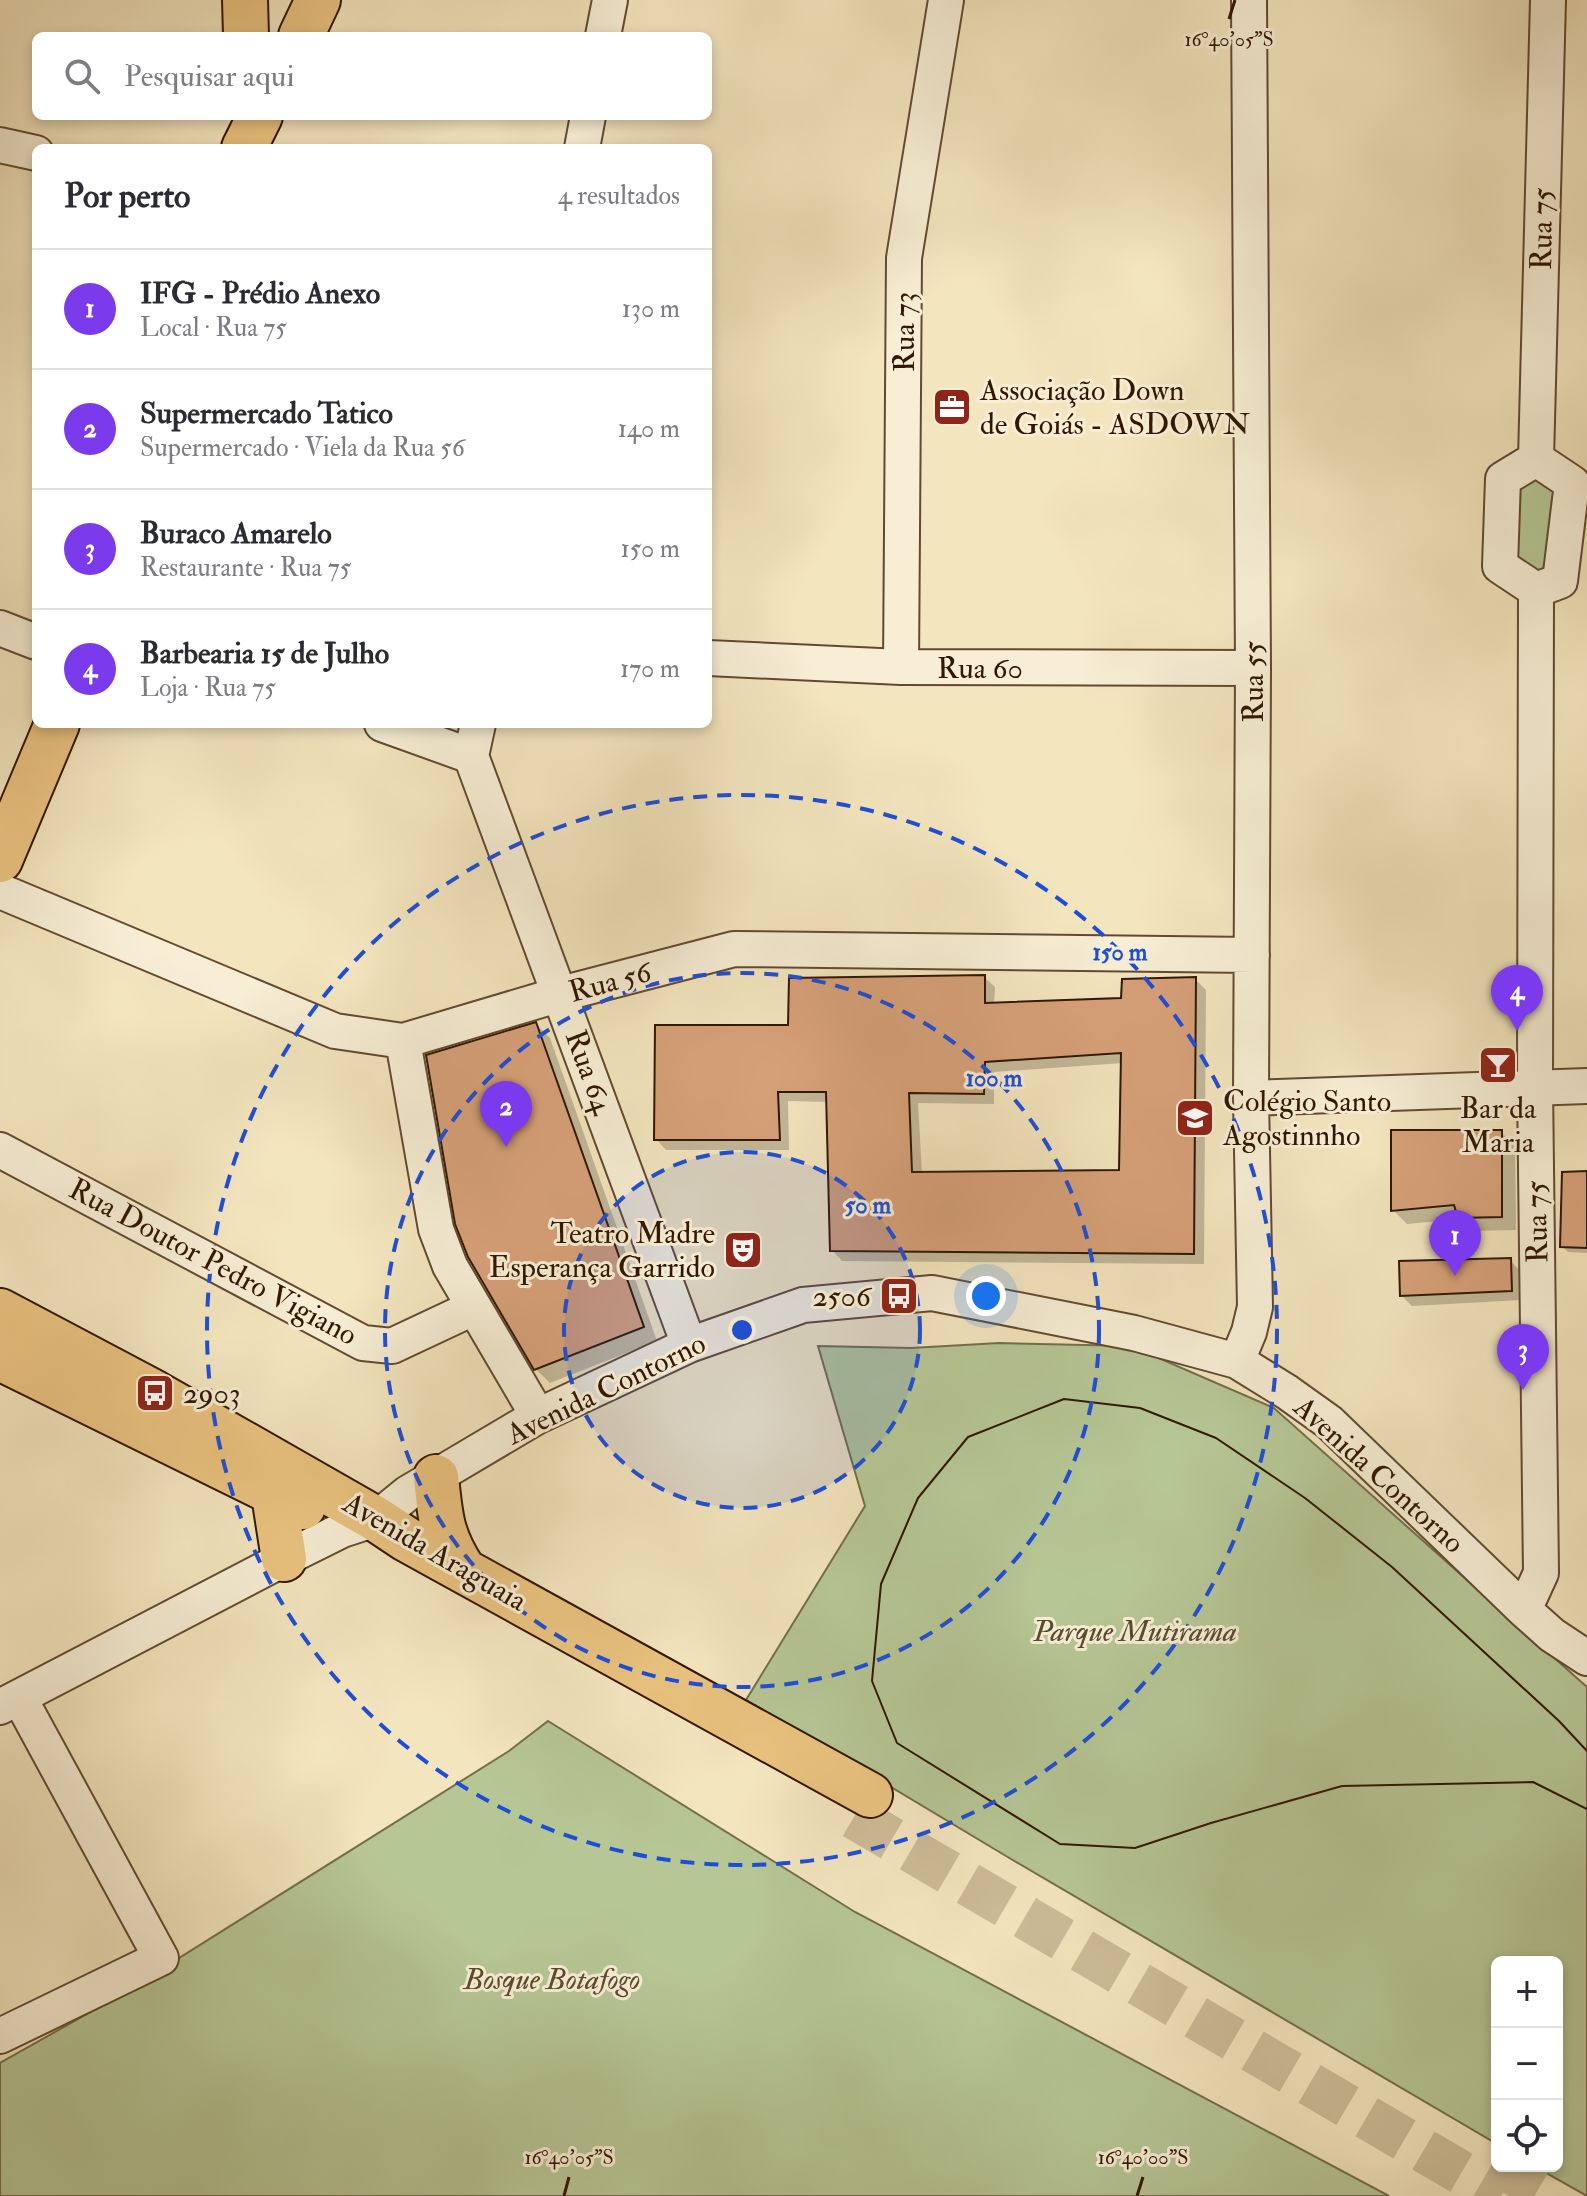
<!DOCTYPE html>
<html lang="pt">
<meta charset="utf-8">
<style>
body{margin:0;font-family:"IM FELL Double Pica",serif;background:#f2f2f3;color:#2b2b33}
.controls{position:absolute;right:24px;bottom:24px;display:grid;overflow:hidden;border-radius:12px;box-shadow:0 4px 12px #0003}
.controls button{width:72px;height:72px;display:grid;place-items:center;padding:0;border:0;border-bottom:2px solid #e1e1e2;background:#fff;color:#2b2b33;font:40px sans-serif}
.you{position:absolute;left:986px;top:1296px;width:28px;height:28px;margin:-20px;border:6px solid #fff;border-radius:50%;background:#1a73e8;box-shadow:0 0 0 12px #1a73e833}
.badge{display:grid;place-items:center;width:52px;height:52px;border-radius:50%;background:#7c3aed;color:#fff;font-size:26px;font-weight:700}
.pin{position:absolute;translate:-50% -66px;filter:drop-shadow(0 2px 4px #0008)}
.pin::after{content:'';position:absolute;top:42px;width:28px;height:24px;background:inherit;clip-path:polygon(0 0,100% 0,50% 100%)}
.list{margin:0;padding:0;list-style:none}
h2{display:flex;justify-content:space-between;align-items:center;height:104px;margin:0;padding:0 32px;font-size:34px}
h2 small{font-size:26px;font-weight:400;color:#7c7c81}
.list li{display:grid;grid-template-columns:52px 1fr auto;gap:24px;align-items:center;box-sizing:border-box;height:120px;padding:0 32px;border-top:2px solid #e1e1e2}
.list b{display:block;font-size:30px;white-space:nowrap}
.list p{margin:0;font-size:26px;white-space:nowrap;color:#7c7c81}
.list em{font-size:26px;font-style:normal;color:#7c7c81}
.icon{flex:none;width:44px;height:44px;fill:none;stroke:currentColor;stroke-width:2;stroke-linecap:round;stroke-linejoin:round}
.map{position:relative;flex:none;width:1587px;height:2196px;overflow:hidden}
.search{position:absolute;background:#fff;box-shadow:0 4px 12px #0003;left:32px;top:32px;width:680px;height:88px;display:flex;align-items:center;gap:20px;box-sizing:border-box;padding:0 28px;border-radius:12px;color:#7c7c81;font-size:30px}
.panel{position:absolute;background:#fff;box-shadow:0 4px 12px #0003;left:32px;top:144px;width:680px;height:584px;border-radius:12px}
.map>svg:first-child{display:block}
</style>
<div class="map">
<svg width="1587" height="2196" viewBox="0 0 1587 2196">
<rect width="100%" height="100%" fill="#f3e5be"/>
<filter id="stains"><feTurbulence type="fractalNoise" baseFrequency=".0025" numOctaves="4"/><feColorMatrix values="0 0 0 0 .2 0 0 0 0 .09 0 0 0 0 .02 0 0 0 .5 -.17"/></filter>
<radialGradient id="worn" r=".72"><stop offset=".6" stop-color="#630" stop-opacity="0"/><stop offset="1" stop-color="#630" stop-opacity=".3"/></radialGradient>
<!-- green -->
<path fill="#b6c695" stroke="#746e4c" stroke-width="2" d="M 1534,468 L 1562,486 L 1556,565 L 1534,572 L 1512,563 L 1511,486 Z
M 999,1343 L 1131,1346 L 1274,1408 L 1587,1687 L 1587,2196 L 1534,2166 L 1557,2166 L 1557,1962 L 1497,1962 L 1497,2144 L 1006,1856 L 746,1700 L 865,1506 L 818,1346 L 911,1348 Z
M 548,1721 L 855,1912 L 1389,2196 L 0,2196 L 0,2063 L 117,1997 L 509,1751 Z"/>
<!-- shadow -->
<path fill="#0003" fill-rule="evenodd" d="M 984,977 L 995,987 L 994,1004 L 1123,1000 L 1195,979 L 1206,990 L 1204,1264 L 842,1261 L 832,1250 L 828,1102 L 788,1101 L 789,1150 L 666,1150 L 656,1139 L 790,1027 ZM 1123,1063 L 1121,1172 L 922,1174 L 918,1103 L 994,1104 L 994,1072 Z
M 536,1024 L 550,1038 L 657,1341 L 550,1383 L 536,1369 Z
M 1501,1132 L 1515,1146 L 1516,1230 L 1474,1231 L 1461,1219 L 1407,1224 L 1393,1210 Z
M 1587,1173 L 1587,1253 L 1568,1252 L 1562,1246 Z
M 1510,1260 L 1520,1271 L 1521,1300 L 1412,1306 L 1402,1296 Z"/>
<!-- building -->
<path fill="#d6a078" stroke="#311602" stroke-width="2" fill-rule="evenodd" d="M 985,975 L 985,1003 L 1121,998 L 1122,979 L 1196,977 L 1194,1254 L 830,1251 L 826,1092 L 778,1092 L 780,1140 L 654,1140 L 655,1025 L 788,1025 L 789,978 ZM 1121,1053 L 1119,1170 L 912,1172 L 909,1093 L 984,1094 L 985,1062 Z
M 536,1022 L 644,1327 L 534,1370 L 468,1257 L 455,1224 L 426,1055 Z
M 1391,1130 L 1502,1130 L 1502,1217 L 1458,1218 L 1454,1205 L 1391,1211 Z
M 1587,1171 L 1587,1248 L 1560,1247 L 1562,1172 Z
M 1511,1258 L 1512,1291 L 1400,1296 L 1399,1261 Z"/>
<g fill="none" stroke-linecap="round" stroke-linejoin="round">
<!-- major-tunnel -->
<path stroke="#ccbc98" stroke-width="44" stroke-dasharray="44 22" stroke-linecap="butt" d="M 854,1817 L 1501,2196
M 1501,2166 L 1552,2196"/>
<!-- minor casing -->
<g stroke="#624a31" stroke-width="38">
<path id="minor" d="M 603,36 L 610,0
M 0,145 L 36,153
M 582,148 L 588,116
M 1536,459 L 1548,0
M 1536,459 L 1503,479 L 1500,566 L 1536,590
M 1536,459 L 1572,483 L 1560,581 L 1536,590
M 0,628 L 36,642
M 708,658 L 901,667 L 1253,668
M 901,667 L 904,258 L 946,0
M 382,724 L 471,756
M 471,756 L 689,1345
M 471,756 L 478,724
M 0,891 L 335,1031 L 403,1041 L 561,994 L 734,949 L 1252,955
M 403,1041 L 436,1229 L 450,1266 L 538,1416
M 1251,1098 L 1587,1086
M 0,1150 L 363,1343 L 392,1346 L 473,1308
M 1237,1361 L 1249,1332 L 1255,1307 L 1251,1098 L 1253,668 L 1249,0
M 1524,1610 L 1541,1573 L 1535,1086 L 1536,590
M 0,1707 L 284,1559 L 342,1530 L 376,1519 L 408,1493 L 538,1416 L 689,1345 L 803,1305 L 932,1293 L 1134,1333 L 1237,1361 L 1287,1392 L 1329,1422 L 1524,1610 L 1552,1635 L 1587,1658
M 0,2036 L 161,1958 L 19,1697"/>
</g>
<!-- major casing -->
<g stroke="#311602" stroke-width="48">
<path id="major" d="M 245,0 L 246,36
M 301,36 L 318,0
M 244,148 L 260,116
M 0,860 L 57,724
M 0,1311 L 155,1393 L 376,1519 L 406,1539 L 870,1795
M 0,1358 L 303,1507
M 436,1477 C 440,1516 441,1535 462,1568
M 274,1495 L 284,1559"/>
</g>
<!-- minor -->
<use href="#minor" stroke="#f7eed5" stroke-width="34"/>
<!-- major -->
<use href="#major" stroke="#eac27f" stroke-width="44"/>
<!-- tram -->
<path stroke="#311602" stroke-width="2" d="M 1587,1751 L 1559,1721 L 1392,1567 L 1305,1498 L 1216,1438 L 1140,1408 L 1064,1399 L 968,1437 L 918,1498 L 881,1584 L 872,1681 L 897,1743 L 1060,1844 L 1135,1848 L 1211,1823 L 1342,1786 L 1533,1782 L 1587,1809"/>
</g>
<!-- ticks -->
<path fill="none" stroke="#311602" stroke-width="3" d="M 1229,19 L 1235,0M 564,2196 L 569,2177M 1137,2196 L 1143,2177"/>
<!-- distance rings -->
<circle cx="742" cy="1330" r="178" fill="#1d4ed8" fill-opacity=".12"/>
<g fill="none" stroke="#1d4ed8" stroke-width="4" stroke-dasharray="14 10">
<circle cx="742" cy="1330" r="178"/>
<circle cx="742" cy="1330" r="357"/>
<circle cx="742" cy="1330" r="535"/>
</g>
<!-- icons -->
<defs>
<g id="office-square" transform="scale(2)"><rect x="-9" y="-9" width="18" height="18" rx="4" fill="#8f2418" stroke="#f7eed5"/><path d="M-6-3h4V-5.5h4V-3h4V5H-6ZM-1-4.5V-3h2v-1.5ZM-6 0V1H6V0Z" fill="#fff"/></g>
<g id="bar-square" transform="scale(2)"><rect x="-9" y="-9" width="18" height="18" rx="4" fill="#8f2418" stroke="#f7eed5"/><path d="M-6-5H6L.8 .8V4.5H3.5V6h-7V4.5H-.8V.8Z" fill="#fff"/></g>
<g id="school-square" transform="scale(2)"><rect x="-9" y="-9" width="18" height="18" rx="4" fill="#8f2418" stroke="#f7eed5"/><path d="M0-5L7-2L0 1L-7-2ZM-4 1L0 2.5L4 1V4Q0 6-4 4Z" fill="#fff"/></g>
<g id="theatre-square" transform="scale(2)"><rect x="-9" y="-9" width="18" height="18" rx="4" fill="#8f2418" stroke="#f7eed5"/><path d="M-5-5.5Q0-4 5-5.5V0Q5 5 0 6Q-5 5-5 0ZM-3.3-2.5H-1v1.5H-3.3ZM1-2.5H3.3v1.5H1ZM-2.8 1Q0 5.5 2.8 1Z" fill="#fff"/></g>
<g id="bus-square" transform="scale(2)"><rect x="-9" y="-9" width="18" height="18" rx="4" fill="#8f2418" stroke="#f7eed5"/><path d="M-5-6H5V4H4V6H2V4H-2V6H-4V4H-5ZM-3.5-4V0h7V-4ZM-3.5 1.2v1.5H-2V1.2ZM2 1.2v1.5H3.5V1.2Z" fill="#fff"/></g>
</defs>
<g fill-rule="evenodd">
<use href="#office-square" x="952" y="407"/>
<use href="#bar-square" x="1498" y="1065"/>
<use href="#school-square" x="1195" y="1118"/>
<use href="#theatre-square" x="743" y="1250"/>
<use href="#bus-square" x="899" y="1296"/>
<use href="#bus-square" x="155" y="1393"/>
</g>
<g text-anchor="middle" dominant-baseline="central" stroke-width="6" stroke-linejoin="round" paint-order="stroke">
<!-- street labels -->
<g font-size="30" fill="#311602" stroke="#f7eed5">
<text transform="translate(1542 229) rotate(-89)">Rua 75</text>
<text transform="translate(904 332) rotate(-90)">Rua 73</text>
<text x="980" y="668">Rua 60</text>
<text transform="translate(1253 682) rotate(-90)">Rua 55</text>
<text transform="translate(610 982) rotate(-15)">Rua 56</text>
<text transform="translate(589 1072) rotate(70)">Rua 64</text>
<text transform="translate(1537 1222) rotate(-91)">Rua 75</text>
<text transform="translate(213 1262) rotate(28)">Rua Doutor Pedro Vigiano</text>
<text transform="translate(606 1389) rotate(-26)">Avenida Contorno</text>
<text transform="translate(1379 1475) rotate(42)">Avenida Contorno</text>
<text transform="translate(435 1552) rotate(30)">Avenida Araguaia</text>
</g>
<!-- poi labels -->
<g font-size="30" fill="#311602" stroke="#f7eed5" text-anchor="start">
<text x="980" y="390">Associação Down<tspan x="980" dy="34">de Goiás - ASDOWN</tspan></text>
<text x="1223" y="1101">Colégio Santo<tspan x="1223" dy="34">Agostinnho</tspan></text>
<text x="1498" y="1108" text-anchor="middle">Bar da<tspan x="1498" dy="34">Maria</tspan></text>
<text x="715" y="1233" text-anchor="end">Teatro Madre<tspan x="715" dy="34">Esperança Garrido</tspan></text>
<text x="871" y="1296" text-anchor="end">2506</text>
<text x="183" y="1393">2903</text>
</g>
<!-- park labels -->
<g font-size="30" font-style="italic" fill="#594b2e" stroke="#f7eed5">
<text x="1135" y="1631">Parque Mutirama</text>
<text x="552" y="1979">Bosque Botafogo</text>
</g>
</g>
<g font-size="20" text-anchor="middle" fill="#311602" stroke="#f7eed5" stroke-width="6" stroke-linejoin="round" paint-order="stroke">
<text x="1229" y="46">16°40'05"S</text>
<text x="569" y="2164">16°40'05"S</text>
<text x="1143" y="2164">16°40'00"S</text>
</g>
<circle cx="742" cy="1330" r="12" fill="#1d4ed8" stroke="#f7eed5" stroke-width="4"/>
<g font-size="24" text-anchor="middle" font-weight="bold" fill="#1d4ed8" stroke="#f7eed5" stroke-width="6" stroke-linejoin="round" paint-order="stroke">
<text x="1120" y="960">150 m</text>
<text x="994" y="1086">100 m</text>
<text x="868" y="1213">50 m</text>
</g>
<rect width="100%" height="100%" filter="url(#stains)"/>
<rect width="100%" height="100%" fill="url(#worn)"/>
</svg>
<div class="controls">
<button>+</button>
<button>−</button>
<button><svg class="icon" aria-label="locate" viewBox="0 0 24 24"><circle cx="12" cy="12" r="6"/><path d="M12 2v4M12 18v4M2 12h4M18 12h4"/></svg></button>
</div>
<div class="you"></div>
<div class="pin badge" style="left:1455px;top:1276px">1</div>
<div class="pin badge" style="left:506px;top:1147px">2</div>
<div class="pin badge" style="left:1523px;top:1390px">3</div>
<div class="pin badge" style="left:1517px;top:1031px">4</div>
<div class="search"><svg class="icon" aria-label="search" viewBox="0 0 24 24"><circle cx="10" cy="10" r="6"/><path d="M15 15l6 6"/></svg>Pesquisar aqui</div>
<section class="panel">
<h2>Por perto<small>4 resultados</small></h2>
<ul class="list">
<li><span class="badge">1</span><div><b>IFG - Prédio Anexo</b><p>Local · Rua 75</p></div><em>130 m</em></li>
<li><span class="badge">2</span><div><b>Supermercado Tatico</b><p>Supermercado · Viela da Rua 56</p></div><em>140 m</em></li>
<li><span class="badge">3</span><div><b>Buraco Amarelo</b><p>Restaurante · Rua 75</p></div><em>150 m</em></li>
<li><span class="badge">4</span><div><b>Barbearia 15 de Julho</b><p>Loja · Rua 75</p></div><em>170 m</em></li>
</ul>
</section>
</div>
